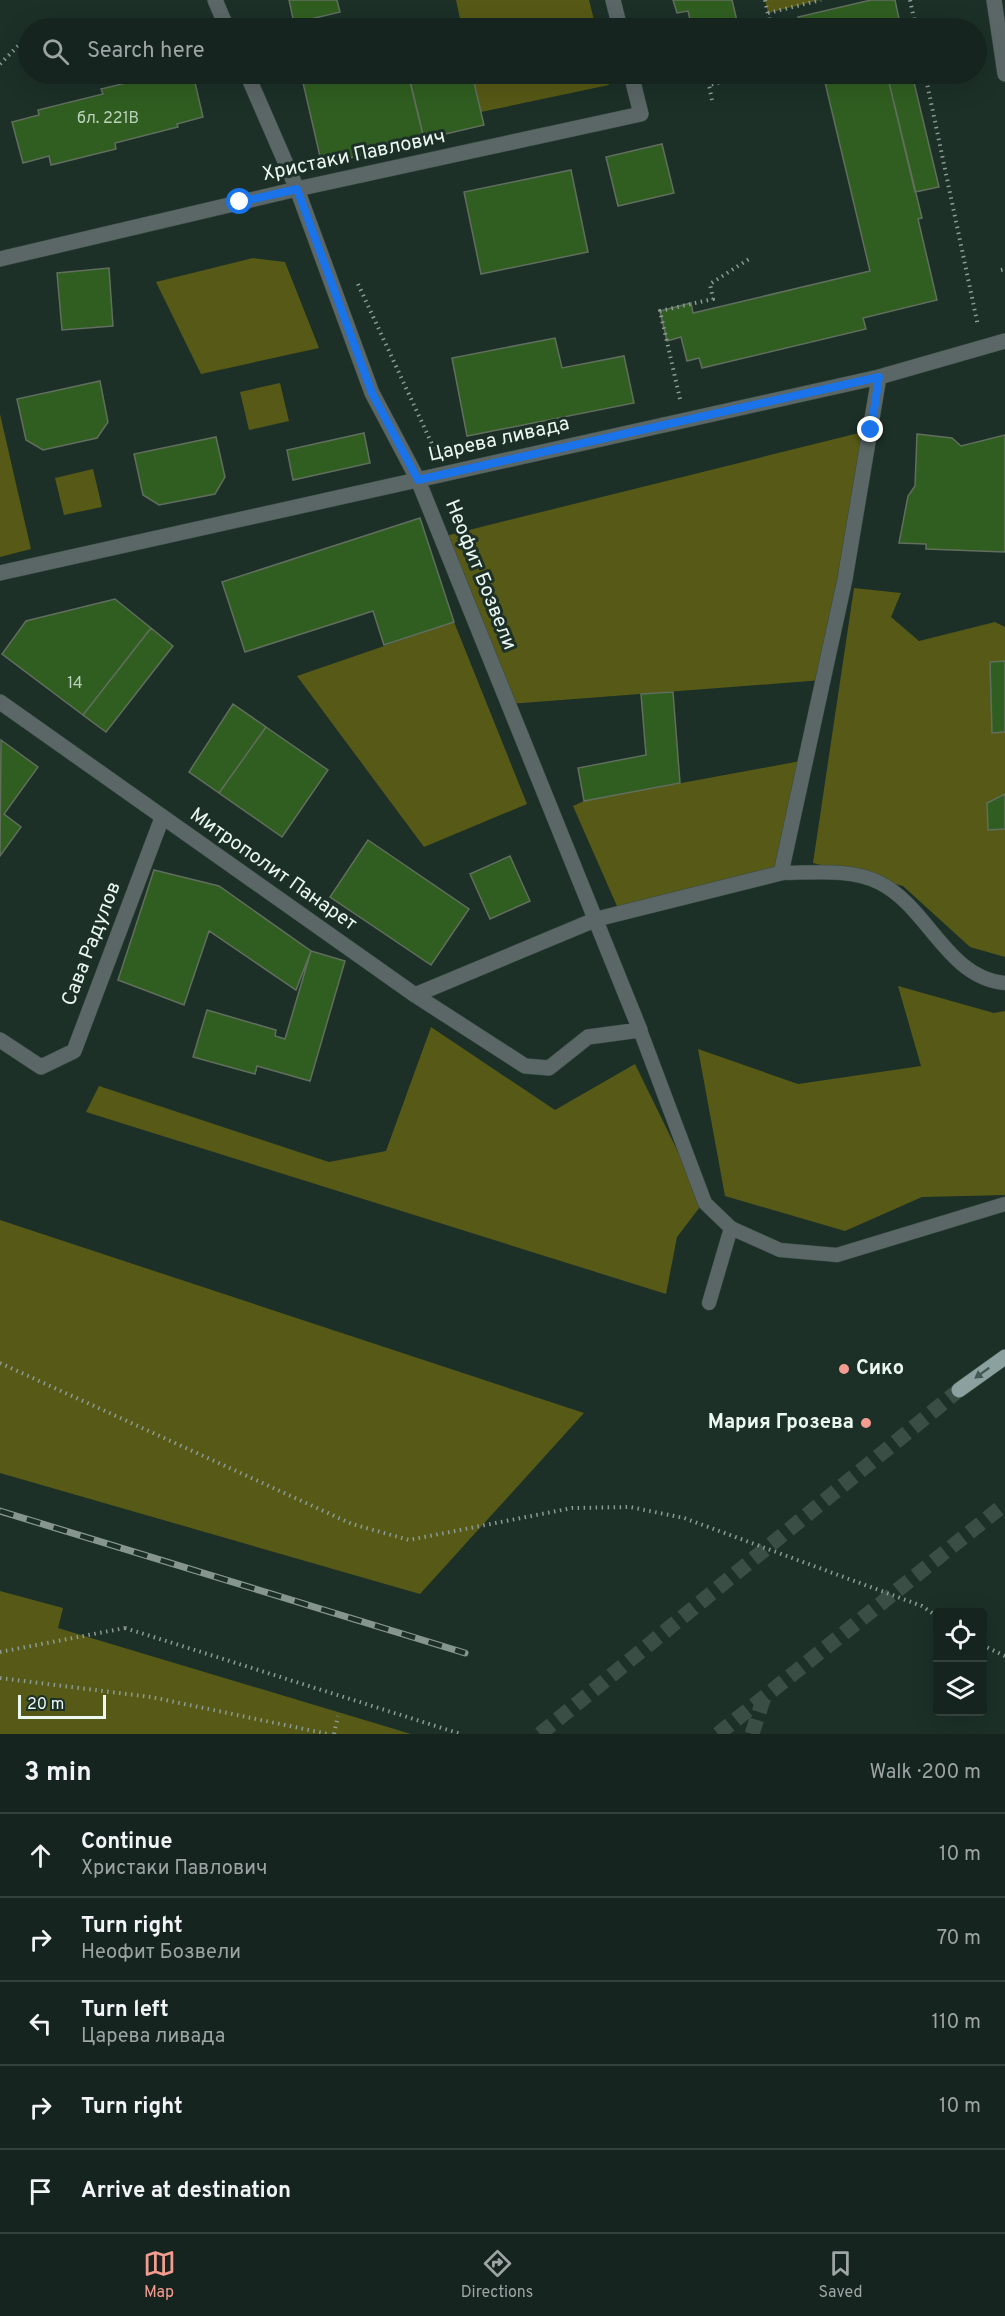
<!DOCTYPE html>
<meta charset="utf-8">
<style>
body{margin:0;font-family:Overpass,sans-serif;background:#1e2c27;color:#f1f3f6}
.controls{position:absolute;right:18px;bottom:18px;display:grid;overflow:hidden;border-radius:6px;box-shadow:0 6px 24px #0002}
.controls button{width:54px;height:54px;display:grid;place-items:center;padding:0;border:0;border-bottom:2px solid #34413c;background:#15241e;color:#f1f3f6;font:30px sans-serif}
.scale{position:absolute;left:18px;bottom:15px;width:88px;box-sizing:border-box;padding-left:6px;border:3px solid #ebf7f1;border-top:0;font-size:16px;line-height:21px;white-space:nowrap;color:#ebf7f1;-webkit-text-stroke:4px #1c3028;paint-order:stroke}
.stop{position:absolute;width:18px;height:18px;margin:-14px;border:4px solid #1a73e8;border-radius:50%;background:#fff}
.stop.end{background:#1a73e8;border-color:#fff;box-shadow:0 2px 6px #0008}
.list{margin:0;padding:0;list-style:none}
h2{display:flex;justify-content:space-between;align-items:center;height:78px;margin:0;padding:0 24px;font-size:26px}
h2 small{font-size:20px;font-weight:400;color:#9da4a4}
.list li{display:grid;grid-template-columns:39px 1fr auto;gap:18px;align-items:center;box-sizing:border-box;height:84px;padding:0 24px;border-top:2px solid #34413c}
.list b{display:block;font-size:22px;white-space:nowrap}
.list p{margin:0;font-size:20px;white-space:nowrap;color:#9da4a4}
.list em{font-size:20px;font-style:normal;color:#9da4a4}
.icon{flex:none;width:33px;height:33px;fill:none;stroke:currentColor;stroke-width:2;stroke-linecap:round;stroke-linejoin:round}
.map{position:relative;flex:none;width:1005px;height:1734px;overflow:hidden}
.search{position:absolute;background:#15241e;box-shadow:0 6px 24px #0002;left:18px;right:18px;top:18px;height:66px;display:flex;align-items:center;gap:15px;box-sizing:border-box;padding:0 21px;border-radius:33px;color:#9da4a4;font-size:22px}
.sheet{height:498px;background:#15241e}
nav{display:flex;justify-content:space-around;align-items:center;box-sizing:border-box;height:84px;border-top:2px solid #34413c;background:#15241e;font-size:16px;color:#9da4a4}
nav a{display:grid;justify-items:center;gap:3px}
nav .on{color:#f59c91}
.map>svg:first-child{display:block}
</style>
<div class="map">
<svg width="1005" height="1734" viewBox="0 0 1005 1734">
<rect width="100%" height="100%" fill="#1c3028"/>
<!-- green -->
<path fill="#575916" d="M 456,0 L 589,0 L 596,28 L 462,28 Z
M 765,0 L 820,0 L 768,13 Z
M 472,74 L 606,74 L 609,85 L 481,112 Z
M 253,258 L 285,262 L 319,348 L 201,374 L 156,282 Z
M 280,383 L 289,421 L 249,430 L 240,392 Z
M 0,414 L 31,549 L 0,557 Z
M 871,430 L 823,680 L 509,704 L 441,537 Z
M 93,469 L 102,507 L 64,515 L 55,478 Z
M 854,588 L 901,593 L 891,617 L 919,641 L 995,622 L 1005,627 L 1005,957 L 970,947 L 903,886 L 813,863 Z
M 454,622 L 527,804 L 424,847 L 297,676 Z
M 806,760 L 781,873 L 620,913 L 573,806 L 584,801 Z
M 898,986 L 994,1013 L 1005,1011 L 1005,1195 L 922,1197 L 845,1231 L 725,1196 L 698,1049 L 798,1084 L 921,1066 Z
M 431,1027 L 555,1110 L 635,1064 L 703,1203 L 677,1237 L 666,1294 L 86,1112 L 99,1086 L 329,1162 L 386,1151 Z
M 0,1220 L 584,1413 L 420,1594 L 0,1473 Z
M 0,1591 L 63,1608 L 58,1628 L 411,1734 L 0,1734 Z"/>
<!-- building -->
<path fill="#305e20" stroke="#616e5e" stroke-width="1.5" d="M 289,0 L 337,0 L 340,12 L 294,23 Z
M 673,0 L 732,0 L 738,25 L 732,28 L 680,28 L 679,23 L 690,21 L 689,15 L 688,11 L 677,13 Z
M 871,0 L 895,0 L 901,28 L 801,28 L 798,17 Z
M 163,74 L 166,78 L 193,74 L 203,117 L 177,124 L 178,127 L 115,143 L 116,149 L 51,165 L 49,156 L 23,163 L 12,122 L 39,115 L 38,110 L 103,94 L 101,89 Z
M 301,74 L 408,74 L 424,139 L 322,165 Z
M 417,74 L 472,74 L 484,125 L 424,139 L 409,76 Z
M 823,74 L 887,74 L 922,218 L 918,219 L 937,300 L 863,318 L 866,329 L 702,368 L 699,358 L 687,361 L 681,337 L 667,341 L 660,311 L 691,303 L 693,313 L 870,271 Z
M 887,74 L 912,74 L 939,187 L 915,192 Z
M 662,144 L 674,193 L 618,206 L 606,157 Z
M 571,170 L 588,252 L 481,274 L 464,192 Z
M 109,268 L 113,326 L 62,330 L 57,273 Z
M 555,338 L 562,368 L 624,356 L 634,403 L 467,436 L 452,358 Z
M 100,381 L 108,422 L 97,438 L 43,450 L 26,440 L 17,399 Z
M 364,433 L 370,463 L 293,480 L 287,450 Z
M 917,434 L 952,438 L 961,446 L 1005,435 L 1005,552 L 926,549 L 926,544 L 899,543 L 908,496 L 915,486 Z
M 216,437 L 225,477 L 215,494 L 159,505 L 143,495 L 134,454 Z
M 420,518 L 454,622 L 384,645 L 373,611 L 245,652 L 222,582 Z
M 115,599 L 151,628 L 83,715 L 2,654 L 26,621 Z
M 151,628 L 173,646 L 106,732 L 83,715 Z
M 1005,661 L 1005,732 L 992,733 L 990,662 Z
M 673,692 L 680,783 L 584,801 L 578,768 L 646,755 L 641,694 Z
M 233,704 L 266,727 L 219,793 L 189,772 Z
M 266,727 L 328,770 L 282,837 L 219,793 Z
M 1,740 L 38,767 L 4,814 L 21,827 L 0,856 Z
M 1005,794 L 1005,829 L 988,830 L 987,803 Z
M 368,840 L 469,909 L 431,965 L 330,897 Z
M 510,856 L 530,901 L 490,919 L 470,874 Z
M 154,870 L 219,886 L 311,951 L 296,990 L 209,931 L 184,1005 L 118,980 Z
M 311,951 L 345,961 L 310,1081 L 257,1066 L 255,1074 L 193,1057 L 207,1010 L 276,1030 L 275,1036 L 285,1039 Z"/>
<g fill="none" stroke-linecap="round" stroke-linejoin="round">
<!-- primary-tunnel -->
<path stroke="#3b4e46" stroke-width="15" stroke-dasharray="15 8" stroke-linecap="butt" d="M 540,1734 L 959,1390
M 718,1734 L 1005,1504
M 752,1734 L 764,1697"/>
<!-- service casing -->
<g stroke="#394c44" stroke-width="15">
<path id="service" d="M 781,873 C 812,873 852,868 880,883 C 929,908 947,978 1005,983
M 640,1030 L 705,1203 L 731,1228 L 780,1250 L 837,1255 L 1005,1204
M 709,1303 L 731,1228"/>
</g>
<!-- minor casing -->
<g stroke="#394c44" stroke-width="16">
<path id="minor" d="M 215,0 L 227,28
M 613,0 L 620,28
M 0,259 L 297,189 L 641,114 L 631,74
M 0,573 L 879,377 L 1005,341
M 0,702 L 415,995 L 525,1066 L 549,1068 L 588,1037 L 640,1030 L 418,480 L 372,393 L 297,189 L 247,74
M 415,995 L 597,919 L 781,873 L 845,579 L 879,377
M 0,1040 L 41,1067 L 74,1051 L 162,818"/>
</g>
<!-- tertiary casing -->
<g stroke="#394c44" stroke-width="16">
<path id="tertiary" d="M 994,0 L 1005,74"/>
</g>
<!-- primary casing -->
<g stroke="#394c44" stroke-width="16">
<path id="primary" d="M 959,1390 L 1005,1357"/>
</g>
<!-- path -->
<path stroke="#8c9b94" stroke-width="4" stroke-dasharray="1.5 4.5" stroke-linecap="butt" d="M 765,0 L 771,28
M 910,0 L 916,28
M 768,13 L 821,0
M 0,64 L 20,44
M 925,74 L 978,326
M 712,100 L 709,85 L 755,74
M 1001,270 L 1005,269
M 358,284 L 437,455
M 680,399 L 660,311 L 713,299 L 710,284 L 749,259
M 0,1363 L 352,1524 L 409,1540 L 572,1508 L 630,1507 L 684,1518 L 922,1606 L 938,1617
M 982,1645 L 1005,1656
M 0,1652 L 125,1628
M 0,1678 L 151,1697 L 328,1734
M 334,1734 L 338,1716"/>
<!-- service -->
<use href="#service" stroke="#5b6666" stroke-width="14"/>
<!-- minor -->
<use href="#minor" stroke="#5b6666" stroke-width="15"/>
<!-- tertiary -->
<use href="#tertiary" stroke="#5b6666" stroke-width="15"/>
<!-- primary -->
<use href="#primary" stroke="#8aa1a0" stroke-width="15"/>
<!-- rail casing -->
<g stroke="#86968f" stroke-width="7">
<path id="rail" d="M 0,1511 L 465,1653"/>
</g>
<!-- rail -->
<use href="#rail" stroke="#1c3028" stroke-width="4.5" stroke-dasharray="14" stroke-linecap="butt"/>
<!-- path-bridge -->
<path stroke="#8c9b94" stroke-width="4" stroke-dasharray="1.5 4.5" stroke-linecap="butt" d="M 125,1628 L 461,1734"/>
</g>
<!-- one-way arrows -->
<defs><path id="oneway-solid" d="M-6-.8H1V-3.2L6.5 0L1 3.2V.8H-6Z" transform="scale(1.5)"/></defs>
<use fill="#425852" href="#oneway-solid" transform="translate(982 1373) rotate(144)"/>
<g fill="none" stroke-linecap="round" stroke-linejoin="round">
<!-- route -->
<path stroke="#1a73e8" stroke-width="8" d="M 240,202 L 297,189 L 372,393 L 418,480 L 879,377 L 871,430"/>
</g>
<!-- markers -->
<g fill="#f59c91" stroke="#1c3028" stroke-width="2">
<circle cx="844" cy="1369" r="6"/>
<circle cx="866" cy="1423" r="6"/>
</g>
<g text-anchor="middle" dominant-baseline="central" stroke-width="6" stroke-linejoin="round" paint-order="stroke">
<!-- number labels -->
<g font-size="16" fill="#bcd1bd">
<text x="108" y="119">бл. 221В</text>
<text x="75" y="684">14</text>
</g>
<!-- street labels -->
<g font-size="20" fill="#ebf7f1" stroke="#1c3028">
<text transform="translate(354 156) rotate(-12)">Христаки Павлович</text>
<text transform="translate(499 440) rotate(-13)">Царева ливада</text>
<text transform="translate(480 575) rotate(68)">Неофит Бозвели</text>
<text transform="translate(273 870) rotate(35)">Митрополит Панарет</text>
<text transform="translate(92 944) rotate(-69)">Сава Радулов</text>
</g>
<!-- poi labels -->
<g font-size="20" font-weight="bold" fill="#ebf7f1" stroke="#1c3028" text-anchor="start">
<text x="856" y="1369">Сико</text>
<text x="854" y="1423" text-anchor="end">Мария Грозева</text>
</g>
</g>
</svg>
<div class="controls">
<button><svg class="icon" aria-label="locate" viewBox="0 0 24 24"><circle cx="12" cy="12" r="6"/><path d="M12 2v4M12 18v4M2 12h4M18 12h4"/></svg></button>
<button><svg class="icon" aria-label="layers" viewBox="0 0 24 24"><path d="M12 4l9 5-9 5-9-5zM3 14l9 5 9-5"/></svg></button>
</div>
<div class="scale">20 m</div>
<div class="stop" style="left:240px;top:202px"></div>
<div class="stop end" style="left:871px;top:430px"></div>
<div class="search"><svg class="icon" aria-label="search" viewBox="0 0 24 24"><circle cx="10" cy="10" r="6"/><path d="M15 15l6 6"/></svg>Search here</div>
</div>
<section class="sheet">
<h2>3 min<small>Walk · 200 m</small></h2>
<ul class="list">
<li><svg class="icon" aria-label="ahead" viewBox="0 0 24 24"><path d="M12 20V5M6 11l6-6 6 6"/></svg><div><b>Continue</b><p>Христаки Павлович</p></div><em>10 m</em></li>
<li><svg class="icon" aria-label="right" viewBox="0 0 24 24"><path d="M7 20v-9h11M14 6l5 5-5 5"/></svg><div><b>Turn right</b><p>Неофит Бозвели</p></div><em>70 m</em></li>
<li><svg class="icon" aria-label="left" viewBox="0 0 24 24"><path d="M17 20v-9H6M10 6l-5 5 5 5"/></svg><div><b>Turn left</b><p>Царева ливада</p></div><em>110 m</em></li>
<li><svg class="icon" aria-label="right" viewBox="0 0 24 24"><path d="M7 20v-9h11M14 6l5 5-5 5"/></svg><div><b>Turn right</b></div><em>10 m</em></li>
<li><svg class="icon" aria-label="arrive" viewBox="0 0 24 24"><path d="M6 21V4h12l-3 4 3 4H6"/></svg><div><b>Arrive at destination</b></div></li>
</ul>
</section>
<nav>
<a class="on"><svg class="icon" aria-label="map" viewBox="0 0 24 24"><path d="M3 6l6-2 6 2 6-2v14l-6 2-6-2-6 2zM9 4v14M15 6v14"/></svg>Map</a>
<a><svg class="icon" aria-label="directions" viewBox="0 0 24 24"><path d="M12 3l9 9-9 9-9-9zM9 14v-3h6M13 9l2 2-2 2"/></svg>Directions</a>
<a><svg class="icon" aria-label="saved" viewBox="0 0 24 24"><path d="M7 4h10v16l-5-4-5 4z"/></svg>Saved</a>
</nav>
